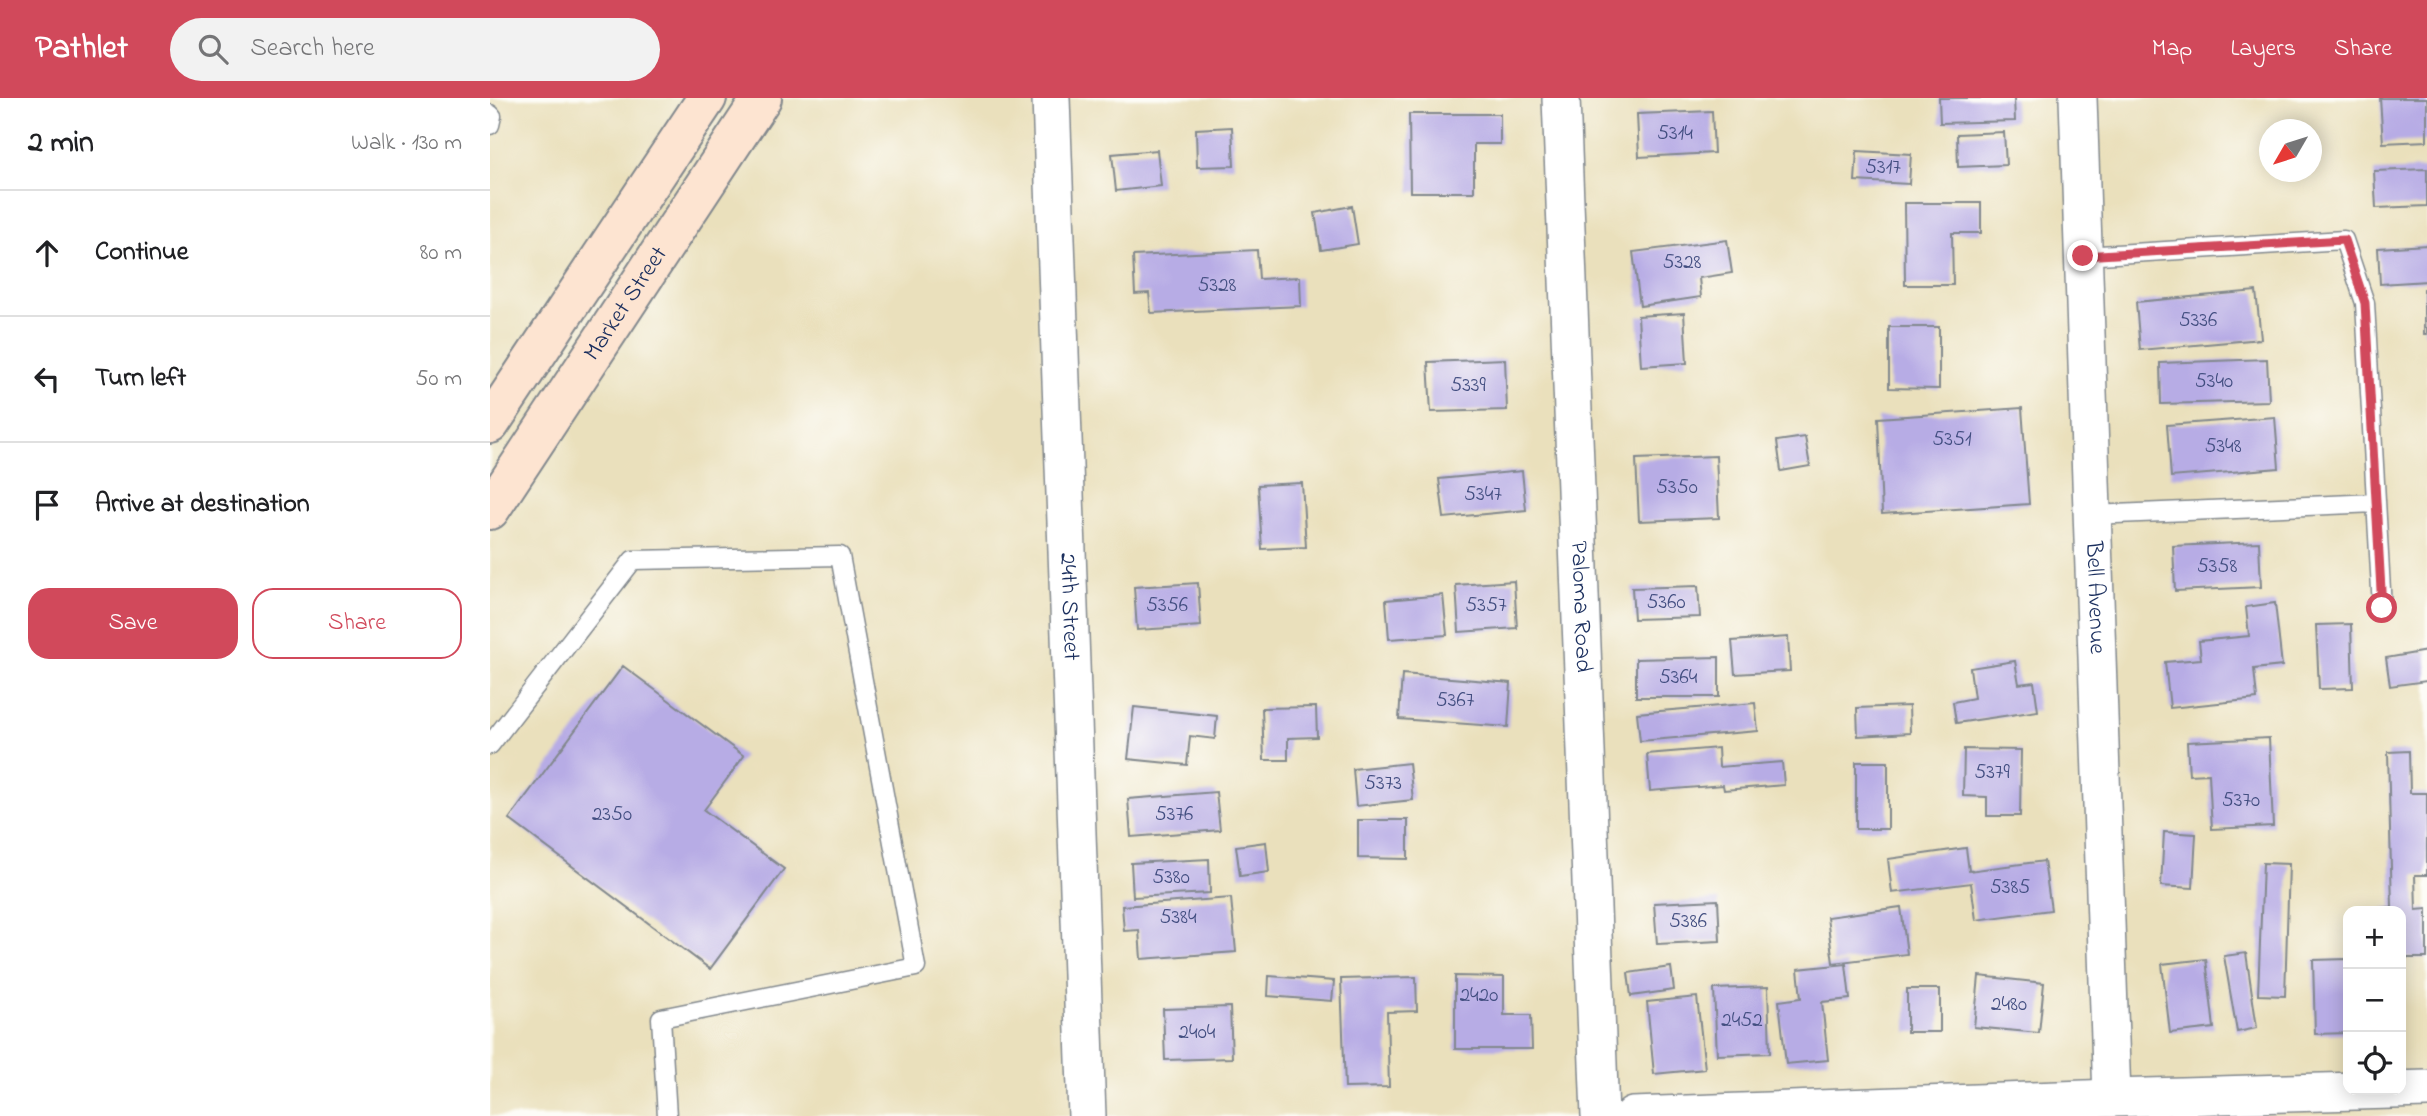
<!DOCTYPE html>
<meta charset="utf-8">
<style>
body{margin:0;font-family:"Indie Flower",sans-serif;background:#f2f2f2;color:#202124}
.controls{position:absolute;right:21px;bottom:21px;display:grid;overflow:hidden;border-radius:14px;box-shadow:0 4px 18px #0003}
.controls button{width:63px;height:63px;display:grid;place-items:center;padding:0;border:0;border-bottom:2px solid #e0e0e0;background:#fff;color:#202124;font:35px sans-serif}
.compass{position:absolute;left:1769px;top:21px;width:63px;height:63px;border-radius:50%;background:#fff;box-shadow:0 4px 18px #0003;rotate:231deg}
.stop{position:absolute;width:21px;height:21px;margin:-16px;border:5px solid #d1495b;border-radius:50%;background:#fff}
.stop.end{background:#d1495b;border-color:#fff;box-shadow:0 2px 7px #0008}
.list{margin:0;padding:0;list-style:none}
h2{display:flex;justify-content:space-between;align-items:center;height:91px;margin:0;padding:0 28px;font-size:30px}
h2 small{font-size:23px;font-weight:400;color:#757577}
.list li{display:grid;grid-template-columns:46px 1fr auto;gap:21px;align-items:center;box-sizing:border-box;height:126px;padding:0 28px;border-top:2px solid #e0e0e0}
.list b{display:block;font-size:26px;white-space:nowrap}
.list em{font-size:23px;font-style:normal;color:#757577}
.actions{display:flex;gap:14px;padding:21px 28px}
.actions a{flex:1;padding:16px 0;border:2px solid #d1495b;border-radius:21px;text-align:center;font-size:24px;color:#d1495b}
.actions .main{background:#d1495b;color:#fff}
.icon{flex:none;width:38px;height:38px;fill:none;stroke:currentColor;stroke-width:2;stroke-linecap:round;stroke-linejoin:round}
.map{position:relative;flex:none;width:1937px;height:1018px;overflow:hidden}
header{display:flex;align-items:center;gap:42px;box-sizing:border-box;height:98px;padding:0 35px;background:#d1495b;color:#fff}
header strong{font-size:33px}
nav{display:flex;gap:38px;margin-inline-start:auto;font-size:24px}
.search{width:490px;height:63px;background:#f2f2f2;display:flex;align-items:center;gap:18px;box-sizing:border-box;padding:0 24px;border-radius:38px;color:#757577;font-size:26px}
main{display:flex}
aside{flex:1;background:#fff}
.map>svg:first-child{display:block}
</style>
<header>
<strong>Pathlet</strong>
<div class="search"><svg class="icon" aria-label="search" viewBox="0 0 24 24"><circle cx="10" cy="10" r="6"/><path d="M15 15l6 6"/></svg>Search here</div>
<nav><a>Map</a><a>Layers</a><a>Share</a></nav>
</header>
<main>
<aside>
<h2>2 min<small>Walk · 130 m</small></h2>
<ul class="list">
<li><svg class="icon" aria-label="ahead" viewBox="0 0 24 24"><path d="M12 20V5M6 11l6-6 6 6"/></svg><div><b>Continue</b></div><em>80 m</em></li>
<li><svg class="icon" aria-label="left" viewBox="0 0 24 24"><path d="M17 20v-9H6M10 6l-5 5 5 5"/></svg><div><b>Turn left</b></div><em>50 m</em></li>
<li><svg class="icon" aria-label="arrive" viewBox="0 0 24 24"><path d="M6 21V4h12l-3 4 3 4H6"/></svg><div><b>Arrive at destination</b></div></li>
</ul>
<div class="actions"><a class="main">Save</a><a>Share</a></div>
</aside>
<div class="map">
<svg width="1937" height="1018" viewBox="0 0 1937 1018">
<rect width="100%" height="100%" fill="#fdfcf7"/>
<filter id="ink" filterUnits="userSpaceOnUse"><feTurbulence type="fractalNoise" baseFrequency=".0143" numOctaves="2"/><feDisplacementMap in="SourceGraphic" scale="14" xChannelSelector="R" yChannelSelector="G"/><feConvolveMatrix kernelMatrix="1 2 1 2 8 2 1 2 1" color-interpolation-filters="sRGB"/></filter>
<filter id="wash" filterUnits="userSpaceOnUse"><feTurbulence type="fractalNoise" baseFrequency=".00686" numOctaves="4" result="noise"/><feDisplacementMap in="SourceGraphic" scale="28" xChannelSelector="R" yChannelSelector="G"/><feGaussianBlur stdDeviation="1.57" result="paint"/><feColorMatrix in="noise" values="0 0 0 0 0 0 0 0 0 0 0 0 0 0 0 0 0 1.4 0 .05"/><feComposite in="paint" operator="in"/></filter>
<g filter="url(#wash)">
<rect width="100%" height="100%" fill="#eae0bc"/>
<g id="blocks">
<!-- building -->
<path fill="#b7ace5" d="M 1449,0 L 1524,0 L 1525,23 L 1450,25 Z
M 1890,0 L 1937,0 L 1937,43 L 1893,45 Z
M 1222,13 L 1224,55 L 1149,59 L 1147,16 Z
M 919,16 L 1010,16 L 1010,46 L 984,46 L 984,94 L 920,94 Z
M 742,29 L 744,68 L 707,69 L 706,31 Z
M 1514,34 L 1516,67 L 1468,69 L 1467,36 Z
M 667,52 L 671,88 L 626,93 L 622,56 Z
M 1367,53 L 1421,56 L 1419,86 L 1365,83 Z
M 1937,71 L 1937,108 L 1886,110 L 1884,73 Z
M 1414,105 L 1491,105 L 1491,135 L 1462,135 L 1463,187 L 1415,187 Z
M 862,108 L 868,146 L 831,152 L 825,115 Z
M 1237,142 L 1242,175 L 1209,180 L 1211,199 L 1150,208 L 1143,154 Z
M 1937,147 L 1937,183 L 1890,186 L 1888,150 Z
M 767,152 L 769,181 L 810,179 L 811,208 L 661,215 L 659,195 L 645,196 L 643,158 Z
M 1934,191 L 1937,191 L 1937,236 L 1934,236 Z
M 1766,193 L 1771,241 L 1650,252 L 1646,204 Z
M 1194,215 L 1197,265 L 1151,268 L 1148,218 Z
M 1399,229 L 1449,229 L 1449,291 L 1399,290 Z
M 1015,261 L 1017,312 L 941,314 L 938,264 Z
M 1777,261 L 1779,303 L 1671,306 L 1670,265 Z
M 1532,310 L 1539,406 L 1392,416 L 1388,320 Z
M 1785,319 L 1789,370 L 1681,379 L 1677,327 Z
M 1315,339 L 1320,368 L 1291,373 L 1287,343 Z
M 1226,358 L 1229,420 L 1149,423 L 1146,361 Z
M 1032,373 L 1036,412 L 954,420 L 949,381 Z
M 812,385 L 816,449 L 772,451 L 768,387 Z
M 1769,444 L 1771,489 L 1685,493 L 1683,448 Z
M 1024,483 L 1027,530 L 969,534 L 966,487 Z
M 708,485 L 711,528 L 647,532 L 644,489 Z
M 1208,488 L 1210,519 L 1144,521 L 1142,490 Z
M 953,497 L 957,537 L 899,541 L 896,502 Z
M 1785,505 L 1792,568 L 1764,571 L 1767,601 L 1680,610 L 1675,564 L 1711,561 L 1709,543 L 1759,538 L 1756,509 Z
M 1861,526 L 1863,590 L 1829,591 L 1826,527 Z
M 1298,539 L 1300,573 L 1245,576 L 1242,543 Z
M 1937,553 L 1937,583 L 1900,588 L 1896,560 Z
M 1229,559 L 1229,599 L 1146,599 L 1146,561 Z
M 1525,563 L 1529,586 L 1544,584 L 1548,613 L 1466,625 L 1463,604 L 1484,600 L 1480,570 Z
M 133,568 L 254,658 L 214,712 L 294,771 L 220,871 L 19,721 Z
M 912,576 L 1021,585 L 1018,629 L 909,621 Z
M 1265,605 L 1268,633 L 1150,643 L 1147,615 Z
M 1419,608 L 1420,635 L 1368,638 L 1367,610 Z
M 644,609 L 727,618 L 725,641 L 700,638 L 697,667 L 638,661 Z
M 826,609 L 827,639 L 798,640 L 798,662 L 774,662 L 772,610 Z
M 1779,640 L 1783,728 L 1722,731 L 1719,676 L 1699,677 L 1697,644 Z
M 1228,650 L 1229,669 L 1292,664 L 1294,687 L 1234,692 L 1233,687 L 1160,693 L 1157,656 Z
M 1474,651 L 1531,652 L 1530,718 L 1497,718 L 1497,699 L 1473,698 Z
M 1919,653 L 1920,695 L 1937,695 L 1937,777 L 1925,777 L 1926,812 L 1937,811 L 1937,860 L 1911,860 L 1911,813 L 1893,813 L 1893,810 L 1902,809 L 1898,654 Z
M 1366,664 L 1398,664 L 1398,731 L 1366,731 Z
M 919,665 L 923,702 L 866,708 L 863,671 Z
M 726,694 L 730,732 L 641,739 L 638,701 Z
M 868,722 L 918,722 L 918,761 L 868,760 Z
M 1674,734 L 1706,736 L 1703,790 L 1671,788 Z
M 776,744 L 779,774 L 750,778 L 746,748 Z
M 1476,750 L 1479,773 L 1554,763 L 1561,812 L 1486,822 L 1481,785 L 1402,795 L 1398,761 Z
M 719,761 L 720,795 L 643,799 L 641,765 Z
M 1773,765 L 1799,766 L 1795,898 L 1768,897 Z
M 741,800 L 746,854 L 651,861 L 649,832 L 634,833 L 632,808 Z
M 1228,802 L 1230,843 L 1167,846 L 1164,805 Z
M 1411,809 L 1417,856 L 1343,865 L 1337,819 Z
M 1756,855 L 1767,930 L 1747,934 L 1734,858 Z
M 1716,861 L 1724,930 L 1680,935 L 1672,866 Z
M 1858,861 L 1858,935 L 1825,936 L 1823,862 Z
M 1356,866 L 1360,901 L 1332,904 L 1338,962 L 1296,966 L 1289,903 L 1311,900 L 1308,871 Z
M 1181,869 L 1184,892 L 1141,898 L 1138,875 Z
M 779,878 L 844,883 L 842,903 L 778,898 Z
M 965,878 L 1014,879 L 1014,917 L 1041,917 L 1042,951 L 965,951 Z
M 1489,878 L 1554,885 L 1549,935 L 1484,929 Z
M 926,879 L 927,913 L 897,914 L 899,989 L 855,990 L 851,881 Z
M 1278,889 L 1280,955 L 1227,957 L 1224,891 Z
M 1417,891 L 1450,891 L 1450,934 L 1417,934 Z
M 1207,899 L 1215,971 L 1164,976 L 1157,904 Z
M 740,909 L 742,960 L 675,962 L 673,911 Z"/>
</g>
</g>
<g filter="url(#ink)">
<use href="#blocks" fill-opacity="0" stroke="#82888d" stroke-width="2"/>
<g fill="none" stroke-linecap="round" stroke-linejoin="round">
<!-- lane casing -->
<g stroke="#82888d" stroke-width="21">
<path id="lane" d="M 0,16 L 2,18 L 0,27
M 1593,158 L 1854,142 L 1875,205 L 1892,510
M 1602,417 L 1886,405
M 0,647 L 143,462 L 350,458 L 426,869 L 171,920 L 177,1018"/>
</g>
<!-- street casing -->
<g stroke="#82888d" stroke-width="40">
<g id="street">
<path id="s1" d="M 561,0 L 597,1018"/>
<path id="s2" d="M 1071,0 L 1110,1018"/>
<path id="s3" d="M 1588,0 L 1622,1000"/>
<path d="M 1143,1018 L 1622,1000 L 1937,991"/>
</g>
</g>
<!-- secondary casing -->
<g stroke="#82888d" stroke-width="42">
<g id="secondary">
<path d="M 0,326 L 217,0"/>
<path id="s4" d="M 0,412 L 272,0"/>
</g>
</g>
<!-- lane -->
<use href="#lane" stroke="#fff" stroke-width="18"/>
<!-- street -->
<use href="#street" stroke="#fff" stroke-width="37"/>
<!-- secondary -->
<use href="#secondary" stroke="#fde4d1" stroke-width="38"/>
</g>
</g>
<g fill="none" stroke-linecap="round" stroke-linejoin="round" filter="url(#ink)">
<!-- route -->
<path stroke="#d1495b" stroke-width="9" d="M 1593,158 L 1854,142 L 1875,205 L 1892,510"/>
</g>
<g text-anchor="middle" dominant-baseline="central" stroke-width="5" stroke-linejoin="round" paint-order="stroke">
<!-- number labels -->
<g font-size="21" fill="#424e80">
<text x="1185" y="36">5314</text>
<text x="1393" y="70">5317</text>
<text x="1192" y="165">5328</text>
<text x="727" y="188">5328</text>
<text x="1708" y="223">5336</text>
<text x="1724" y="284">5340</text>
<text x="978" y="288">5339</text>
<text x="1462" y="342">5351</text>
<text x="1733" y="349">5348</text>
<text x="1187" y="390">5350</text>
<text x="993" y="397">5347</text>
<text x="1727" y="469">5358</text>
<text x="1176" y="505">5360</text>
<text x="677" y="508">5356</text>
<text x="996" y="508">5357</text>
<text x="1188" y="580">5364</text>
<text x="965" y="603">5367</text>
<text x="1502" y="675">5379</text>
<text x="893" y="686">5373</text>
<text x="1751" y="703">5370</text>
<text x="122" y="717">2350</text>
<text x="684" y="717">5376</text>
<text x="681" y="780">5380</text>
<text x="1520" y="790">5385</text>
<text x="688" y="820">5384</text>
<text x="1198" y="824">5386</text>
<text x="989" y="898">2420</text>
<text x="1519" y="907">2480</text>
<text x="1252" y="923">2452</text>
<text x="707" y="935">2404</text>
</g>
<!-- street labels -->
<g font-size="24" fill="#1b2f5e" stroke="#fdfcf7">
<text stroke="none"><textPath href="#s4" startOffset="247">Market Street</textPath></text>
<text stroke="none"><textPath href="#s3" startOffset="500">Bell Avenue</textPath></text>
<text stroke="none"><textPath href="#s1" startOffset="509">24th Street</textPath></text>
<text stroke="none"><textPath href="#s2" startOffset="509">Paloma Road</textPath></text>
</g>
</g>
</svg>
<div class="controls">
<button>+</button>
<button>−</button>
<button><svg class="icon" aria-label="locate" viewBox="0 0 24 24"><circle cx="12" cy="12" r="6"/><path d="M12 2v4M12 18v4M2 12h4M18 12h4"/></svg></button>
</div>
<svg class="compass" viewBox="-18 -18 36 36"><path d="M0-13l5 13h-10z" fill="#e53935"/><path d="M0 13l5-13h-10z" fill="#757577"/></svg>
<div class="stop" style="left:1892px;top:510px"></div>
<div class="stop end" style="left:1593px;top:158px"></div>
</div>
</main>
